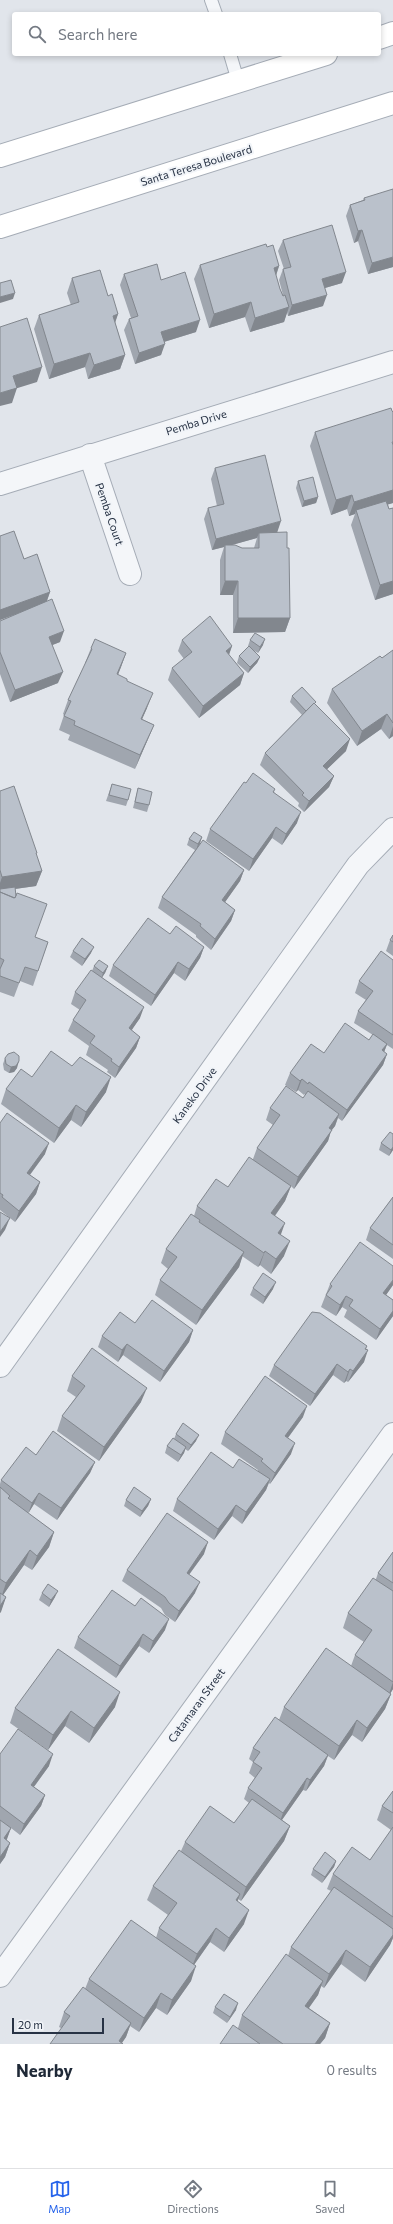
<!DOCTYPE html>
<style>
body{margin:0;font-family:Commissioner,sans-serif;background:#f6f6f7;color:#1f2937}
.scale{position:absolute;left:12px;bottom:10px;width:92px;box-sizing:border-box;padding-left:4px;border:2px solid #273244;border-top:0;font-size:11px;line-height:14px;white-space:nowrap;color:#273244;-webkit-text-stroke:3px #f1f4f8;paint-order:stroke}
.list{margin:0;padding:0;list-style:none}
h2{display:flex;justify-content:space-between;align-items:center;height:52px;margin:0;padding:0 16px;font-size:17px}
h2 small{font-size:13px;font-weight:400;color:#747a83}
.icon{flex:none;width:22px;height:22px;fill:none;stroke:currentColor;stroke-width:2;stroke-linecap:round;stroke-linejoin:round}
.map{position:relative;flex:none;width:393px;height:2044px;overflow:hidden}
.search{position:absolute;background:#fff;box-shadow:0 2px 6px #0003;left:12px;right:12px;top:12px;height:44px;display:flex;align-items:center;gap:10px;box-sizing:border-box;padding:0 14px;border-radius:4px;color:#747a83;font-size:15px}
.sheet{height:124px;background:#fff}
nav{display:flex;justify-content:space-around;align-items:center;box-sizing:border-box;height:56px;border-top:1px solid #e0e1e3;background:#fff;font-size:11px;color:#747a83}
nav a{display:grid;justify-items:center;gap:2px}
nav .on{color:#2563eb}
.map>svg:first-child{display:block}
</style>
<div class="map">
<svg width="393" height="2044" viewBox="0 0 393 2044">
<rect width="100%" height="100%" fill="#e1e5eb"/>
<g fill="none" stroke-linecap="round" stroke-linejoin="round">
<!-- service casing -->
<g stroke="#a5acb6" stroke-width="14">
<path id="service" d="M 211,0 L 216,14
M 230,54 L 238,81"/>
</g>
<!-- minor casing -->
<g stroke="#a5acb6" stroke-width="24">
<path id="minor" d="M 90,455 L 130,574
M 0,484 L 393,362
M 0,1366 L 358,865 L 393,829
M 0,1976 L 393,1434"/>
</g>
<!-- secondary casing -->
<g stroke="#a5acb6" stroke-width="24">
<path id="secondary" d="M 379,38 L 393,33
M 0,156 L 326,54
M 0,227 L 393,103"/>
</g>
<!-- service -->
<use href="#service" stroke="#f4f6f9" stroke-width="12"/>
<!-- minor -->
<use href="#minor" stroke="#f4f6f9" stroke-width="22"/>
<!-- secondary -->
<use href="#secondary" stroke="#fff" stroke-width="22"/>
</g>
<!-- wall -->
<path fill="#a0a6af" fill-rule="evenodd" d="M 364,198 L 393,267 L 368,274 L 358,241 L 354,243 L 346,216 L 350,205 L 363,200 Z
M 283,240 L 342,283 L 325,288 L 323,306 L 288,316 L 287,312 L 284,322 L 250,332 L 245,317 L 209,328 L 194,279 L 200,265 L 267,247 L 279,266 L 276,276 L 280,289 L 283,295 L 279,280 L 283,269 L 284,269 L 278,251 Z
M 124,274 L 161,280 L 196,332 L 164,342 L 161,355 L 135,364 L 124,330 L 129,319 L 131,318 L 120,285 Z
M 72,278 L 108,296 L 118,314 L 115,322 L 125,355 L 120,369 L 88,379 L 85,367 L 49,379 L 34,329 L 39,315 L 71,305 L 67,293 Z
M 392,411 L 393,412 L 393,503 L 388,504 L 389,509 L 393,508 L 393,594 L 375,600 L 351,525 L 355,514 L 349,516 L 347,509 L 331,515 L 310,446 L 315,432 Z
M 215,468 L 277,532 L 290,618 L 285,632 L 233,633 L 233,595 L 220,595 L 220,560 L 224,547 L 212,550 L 204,519 L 208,508 L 217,506 L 211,479 ZM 257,538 L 254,548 L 242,548 L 231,545 Z
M 298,481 L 318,497 L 316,503 L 302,507 L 296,488 Z
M 0,536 L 24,559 L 50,592 L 47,601 L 60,642 L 52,645 L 58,683 L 10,702 L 0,674 L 0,621 L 15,614 L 0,620 Z
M 182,640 L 232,646 L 229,655 L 244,673 L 240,685 L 199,718 L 168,680 L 172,668 L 184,659 L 178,651 Z
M 250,640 L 263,645 L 258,653 L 251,649 L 260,657 L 257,663 L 248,673 L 237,663 L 239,656 L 249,647 L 248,646 Z
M 91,648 L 126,653 L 118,675 L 127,681 L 147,708 L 142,719 L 154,725 L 148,739 L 135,769 L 68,740 L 70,735 L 59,730 L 64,715 L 63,714 L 68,700 L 86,663 L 85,663 Z
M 393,650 L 393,736 L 389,739 L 381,729 L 357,746 L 327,703 L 332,689 L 382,658 Z
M 292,696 L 315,704 L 346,751 L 327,769 L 334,776 L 329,787 L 304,812 L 298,806 L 299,803 L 260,765 L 265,753 L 302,715 L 290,702 Z
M 246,783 L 275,789 L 274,792 L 297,823 L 282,845 L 272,838 L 249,871 L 206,841 L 210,829 Z
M 112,784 L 128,800 L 126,806 L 106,801 Z
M 138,788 L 149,805 L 147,812 L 133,808 Z
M 0,791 L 36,855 L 42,871 L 36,886 L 15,889 L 16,896 L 35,937 L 48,942 L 33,986 L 20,981 L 14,997 L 0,992 Z
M 202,837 L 200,843 L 244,870 L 240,881 L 225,902 L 235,910 L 231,921 L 211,950 L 196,937 L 196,935 L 158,908 L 162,897 L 195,850 L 187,845 L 189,839 Z
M 170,934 L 204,947 L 200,958 L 185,981 L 174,973 L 151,1006 L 109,976 L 113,965 Z
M 393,935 L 393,956 L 386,951 L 390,940 Z
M 73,951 L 91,953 L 82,966 L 70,957 Z
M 393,960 L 393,1049 L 387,1045 L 384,1052 L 387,1054 L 383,1065 L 342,1121 L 338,1118 L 335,1126 L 331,1131 L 328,1141 L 294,1189 L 291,1186 L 285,1201 L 275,1216 L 281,1235 L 284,1256 L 271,1274 L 260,1265 L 258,1267 L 242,1256 L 239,1267 L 196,1325 L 155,1295 L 160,1280 L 168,1269 L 161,1263 L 166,1249 L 194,1216 L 197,1206 L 228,1187 L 253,1159 L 257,1148 L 273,1125 L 266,1120 L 270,1108 L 303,1098 L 306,1094 L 305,1094 L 304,1095 L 298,1090 L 296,1092 L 285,1085 L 290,1073 L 324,1053 L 369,1040 L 373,1035 L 354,1023 L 358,1011 L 366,1000 L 355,993 L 359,981 Z
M 94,966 L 108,966 L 105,973 L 102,977 L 140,1018 L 131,1030 L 140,1037 L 136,1048 L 115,1078 L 107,1072 L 108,1070 L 86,1055 L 89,1046 L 68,1031 L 73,1020 L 80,1010 L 71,1004 L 75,992 L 92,971 Z
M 5,1058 L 17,1068 L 14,1072 L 9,1073 L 4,1070 L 3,1064 Z
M 72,1066 L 106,1092 L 81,1127 L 71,1120 L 54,1143 L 1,1104 L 6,1089 L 32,1077 Z
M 0,1123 L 45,1154 L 30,1175 L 40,1182 L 36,1194 L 15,1222 L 0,1210 Z
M 393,1134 L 393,1150 L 389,1156 L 379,1150 L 381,1143 Z
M 393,1197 L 393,1259 L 366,1240 L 370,1228 Z
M 330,1284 L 393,1285 L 386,1295 L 393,1300 L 393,1316 L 376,1340 L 344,1317 L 347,1310 L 342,1307 L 336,1316 L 321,1307 Z
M 253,1288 L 273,1289 L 263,1304 L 250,1295 Z
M 135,1323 L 193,1330 L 189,1342 L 160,1382 L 123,1355 L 118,1362 L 98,1347 L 102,1336 Z
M 366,1349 L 364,1362 L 348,1382 L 346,1381 L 344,1383 L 333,1375 L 310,1406 L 269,1376 L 274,1365 Z
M 72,1376 L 141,1402 L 99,1461 L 57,1431 L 62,1416 L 76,1397 L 67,1391 Z
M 303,1417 L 288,1438 L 291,1454 L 270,1484 L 269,1483 L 266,1490 L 242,1524 L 232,1516 L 214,1540 L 173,1511 L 177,1499 L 233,1468 L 258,1471 L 258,1470 L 221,1444 L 225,1432 Z
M 176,1434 L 196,1441 L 188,1451 L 185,1449 L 184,1453 L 178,1462 L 165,1453 L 167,1446 L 174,1439 Z
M 36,1455 L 95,1462 L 90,1473 L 57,1520 L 34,1504 L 28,1513 L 54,1532 L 49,1547 L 32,1570 L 24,1565 L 3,1595 L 6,1597 L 0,1613 L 0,1484 L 1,1480 Z
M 151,1499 L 148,1506 L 140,1517 L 124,1506 L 126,1500 Z
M 393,1552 L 393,1689 L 390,1694 L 391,1694 L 385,1709 L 362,1742 L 352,1735 L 334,1760 L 328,1756 L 324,1766 L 306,1791 L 303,1790 L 282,1820 L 290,1826 L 284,1841 L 241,1901 L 238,1899 L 238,1902 L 244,1924 L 224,1952 L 210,1942 L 194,1965 L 191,1981 L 167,2015 L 156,2008 L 139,2032 L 130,2026 L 126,2037 L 122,2043 L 61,2028 L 59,2027 L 64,2012 L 85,1989 L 89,1979 L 156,1938 L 159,1928 L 168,1915 L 147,1900 L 153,1886 L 181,1851 L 185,1842 L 234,1823 L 249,1803 L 244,1799 L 248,1788 L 255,1778 L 249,1773 L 253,1762 L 249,1759 L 253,1748 L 279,1720 L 284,1707 L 351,1666 L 355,1655 L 364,1642 L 343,1628 L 348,1613 L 376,1579 L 378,1573 Z
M 204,1554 L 189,1575 L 195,1593 L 175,1622 L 165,1615 L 161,1608 L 122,1581 L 127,1570 Z
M 42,1593 L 55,1597 L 49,1607 L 39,1600 Z
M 165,1630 L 149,1653 L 139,1646 L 116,1678 L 74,1648 L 78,1637 Z
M 115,1707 L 89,1743 L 65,1726 L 48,1750 L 10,1723 L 15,1708 Z
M 0,1754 L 49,1766 L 34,1787 L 45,1795 L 41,1806 L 20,1835 L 11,1828 L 6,1840 L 10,1843 L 5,1857 L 0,1864 Z
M 393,1791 L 393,1938 L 390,1945 L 365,1982 L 341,1964 L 324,1988 L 321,1986 L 318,1995 L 309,2008 L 330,2023 L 325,2038 L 320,2044 L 220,2044 L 238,2028 L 242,2015 L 288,1956 L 291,1947 L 331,1891 L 327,1889 L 333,1874 L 370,1860 L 391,1830 L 377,1820 L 382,1806 Z
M 336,1861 L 334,1867 L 322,1883 L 311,1875 L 313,1869 Z
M 215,2007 L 236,2010 L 227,2023 L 213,2013 Z"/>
<!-- shaded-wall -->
<path fill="#82878e" d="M 362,230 L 358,241 L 354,243 L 358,231 Z
M 393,257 L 393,267 L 368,274 L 372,263 Z
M 279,266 L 274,281 L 274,268 Z
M 346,272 L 342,283 L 318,290 L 322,279 Z
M 15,293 L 13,299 L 0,303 L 0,297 Z
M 327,295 L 323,306 L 288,316 L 292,305 Z
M 251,302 L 245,317 L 209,328 L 214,314 Z
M 289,307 L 284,322 L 250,332 L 255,318 Z
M 118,314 L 113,329 L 113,316 Z
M 200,320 L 196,332 L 157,344 L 161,332 Z
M 165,344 L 161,355 L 135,364 L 139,353 Z
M 90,353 L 85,367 L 49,379 L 54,364 Z
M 125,355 L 120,369 L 88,379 L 94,365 Z
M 42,367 L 37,382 L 8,391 L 13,376 Z
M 17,388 L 12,403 L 0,406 L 0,393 Z
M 393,490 L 393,503 L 357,514 L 356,510 L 355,514 L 349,516 L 354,502 Z
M 352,495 L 347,509 L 331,515 L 336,500 Z
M 318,497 L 316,503 L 302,507 L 304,501 Z
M 281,521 L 277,533 L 259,533 L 257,538 L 225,547 L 225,545 L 224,547 L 212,550 L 216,539 Z
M 225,581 L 238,581 L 233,595 L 220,595 Z
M 393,581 L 393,594 L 375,600 L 380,585 Z
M 50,592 L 46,603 L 0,620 L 0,610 Z
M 238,618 L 290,618 L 285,632 L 233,633 Z
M 64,631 L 60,642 L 45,648 L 49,637 Z
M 265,639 L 263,645 L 258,653 L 260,647 Z
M 232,646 L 228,657 L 226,651 Z
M 126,653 L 121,667 L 112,689 L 117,674 Z
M 260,657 L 257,663 L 248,673 L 250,667 Z
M 63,672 L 58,683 L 10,702 L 15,690 Z
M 244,673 L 240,685 L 199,718 L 203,706 Z
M 153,693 L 147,708 L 136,733 L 141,719 Z
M 387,714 L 381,729 L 357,746 L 362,731 Z
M 154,725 L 148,739 L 135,769 L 140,755 Z
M 393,726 L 393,736 L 389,739 Z
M 350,739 L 346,751 L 319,777 L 323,766 Z
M 334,776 L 329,787 L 304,812 L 309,801 Z
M 301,812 L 297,823 L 282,845 L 286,834 Z
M 276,827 L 272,838 L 249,871 L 253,859 Z
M 202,837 L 200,843 L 196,851 L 198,844 Z
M 244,870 L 240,881 L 218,912 L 222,900 Z
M 42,871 L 36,886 L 0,891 L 0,883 L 2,877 Z
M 235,910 L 231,921 L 211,950 L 215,939 Z
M 94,947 L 91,953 L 82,966 L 85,959 Z
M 204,947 L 200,958 L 185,981 L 189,969 Z
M 178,962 L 174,973 L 151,1006 L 155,995 Z
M 108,966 L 105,973 L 101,979 L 103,973 Z
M 144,1007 L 140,1018 L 125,1040 L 129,1028 Z
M 140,1037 L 136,1048 L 115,1078 L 119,1067 Z
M 387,1044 L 383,1055 L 382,1050 Z
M 387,1054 L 383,1065 L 342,1121 L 347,1110 Z
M 19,1061 L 17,1068 L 14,1072 L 9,1073 L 11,1067 Z
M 111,1077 L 106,1092 L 81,1127 L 86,1112 Z
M 302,1079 L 298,1090 L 296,1092 L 300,1081 Z
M 76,1105 L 71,1120 L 54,1143 L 59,1128 Z
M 339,1114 L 335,1126 L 331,1131 L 328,1141 L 294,1189 L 298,1177 L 329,1128 Z
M 49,1143 L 45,1154 L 23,1184 L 27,1173 Z
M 393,1147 L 393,1150 L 389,1156 L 391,1150 Z
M 40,1182 L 36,1194 L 15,1222 L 19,1211 Z
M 291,1186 L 285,1201 L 266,1228 L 271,1213 Z
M 10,1218 L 5,1230 L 0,1237 L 0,1232 Z
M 285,1223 L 280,1237 L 278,1233 Z
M 290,1241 L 284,1256 L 271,1274 L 276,1259 Z
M 265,1251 L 260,1265 L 258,1267 L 264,1253 Z
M 244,1252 L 239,1267 L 196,1325 L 202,1310 Z
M 393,1280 L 393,1285 L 379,1305 L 383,1293 Z
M 276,1282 L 273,1289 L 263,1304 L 265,1297 Z
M 346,1296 L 342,1307 L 336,1316 L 340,1305 Z
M 393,1311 L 393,1316 L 376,1340 L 380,1329 Z
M 193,1330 L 189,1342 L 160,1382 L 164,1371 Z
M 127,1344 L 123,1355 L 118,1362 L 122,1350 Z
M 367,1346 L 364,1356 L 368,1350 L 364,1362 L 348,1382 L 353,1371 Z
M 337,1364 L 333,1375 L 310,1406 L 315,1394 Z
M 350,1369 L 346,1381 L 344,1383 L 348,1372 Z
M 147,1388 L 141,1402 L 99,1461 L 104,1447 Z
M 307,1406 L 303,1417 L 281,1447 L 285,1436 Z
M 199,1435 L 196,1441 L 188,1451 L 191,1445 Z
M 295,1443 L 291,1454 L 270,1484 L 275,1473 Z
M 186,1447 L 184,1453 L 178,1462 L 181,1455 Z
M 95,1462 L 90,1473 L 57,1520 L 61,1508 Z
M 270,1479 L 266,1490 L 242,1524 L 246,1512 Z
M 39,1493 L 34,1504 L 28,1514 L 32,1503 Z
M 151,1499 L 148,1506 L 140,1517 L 142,1511 Z
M 236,1505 L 232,1516 L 214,1540 L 218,1529 Z
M 54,1532 L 49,1547 L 32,1570 L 37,1556 Z
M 208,1542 L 204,1554 L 182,1584 L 187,1573 Z
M 30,1550 L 24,1565 L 1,1598 L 6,1583 Z
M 200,1582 L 195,1593 L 175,1622 L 179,1611 Z
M 58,1591 L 55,1597 L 49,1607 L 51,1600 Z
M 6,1597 L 1,1612 L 0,1613 L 0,1606 Z
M 169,1619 L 165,1630 L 149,1653 L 153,1641 Z
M 143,1634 L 139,1646 L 116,1678 L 120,1666 Z
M 393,1682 L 393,1689 L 388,1697 Z
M 120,1692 L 115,1707 L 89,1743 L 94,1728 Z
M 391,1694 L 385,1709 L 362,1742 L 367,1728 Z
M 71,1711 L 65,1726 L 48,1750 L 53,1735 Z
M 357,1720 L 352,1735 L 334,1760 L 339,1746 Z
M 53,1754 L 49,1766 L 27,1796 L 31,1785 Z
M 328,1755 L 324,1766 L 306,1791 L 310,1780 Z
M 307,1778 L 303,1790 L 279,1824 L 283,1813 Z
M 45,1795 L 41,1806 L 20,1835 L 24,1824 Z
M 290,1826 L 284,1841 L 241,1901 L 246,1887 Z
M 11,1828 L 6,1842 L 4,1838 Z
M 10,1843 L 5,1857 L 0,1864 L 0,1857 Z
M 336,1861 L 334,1867 L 322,1883 L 325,1877 Z
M 240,1894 L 235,1909 L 236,1900 Z
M 249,1910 L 244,1924 L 224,1952 L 229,1938 Z
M 216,1928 L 210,1942 L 191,1969 L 197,1954 Z
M 393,1935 L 393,1938 L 390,1945 L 365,1982 L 370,1967 Z
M 346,1950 L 341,1964 L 324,1988 L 329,1974 Z
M 196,1966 L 191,1981 L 167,2015 L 172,2000 Z
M 323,1981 L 318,1995 L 300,2020 L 305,2006 Z
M 161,1993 L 156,2008 L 139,2032 L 144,2018 Z
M 238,2003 L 236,2010 L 227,2023 L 230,2017 Z
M 131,2023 L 126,2037 L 121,2044 L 119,2041 Z
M 330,2023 L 325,2038 L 320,2044 L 315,2044 Z"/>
<!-- building -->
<path fill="#bac1cb" stroke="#82878e" d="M 393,189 L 393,257 L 372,263 L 362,230 L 358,231 L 350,205 L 365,200 L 364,198 Z
M 332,225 L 346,272 L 322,279 L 327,295 L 292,305 L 283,269 L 291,267 L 283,240 Z
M 266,244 L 267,247 L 273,245 L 279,266 L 274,268 L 280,289 L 283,296 L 285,295 L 289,307 L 255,318 L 251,302 L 214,314 L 200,265 Z
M 157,264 L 161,280 L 185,272 L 200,320 L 161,332 L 165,344 L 139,353 L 129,319 L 138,316 L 124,274 Z
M 100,270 L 108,296 L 112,294 L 118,314 L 113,316 L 125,355 L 94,365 L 90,353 L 54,364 L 39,315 L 79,302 L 72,278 Z
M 11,280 L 15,293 L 0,297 L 0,283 Z
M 27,318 L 42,367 L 13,376 L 17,388 L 0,393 L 0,327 Z
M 391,408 L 392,411 L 393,412 L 393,442 L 392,442 L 393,445 L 393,490 L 354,502 L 352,495 L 336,500 L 315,432 Z
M 265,455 L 281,521 L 216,539 L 208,508 L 224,504 L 215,468 Z
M 313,477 L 318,497 L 304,501 L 298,481 Z
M 386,501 L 389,509 L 393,508 L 393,581 L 380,585 L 356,510 Z
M 14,531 L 24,559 L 37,554 L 50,592 L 0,610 L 0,536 Z
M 287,532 L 287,548 L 289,548 L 290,618 L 238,618 L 238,581 L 225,581 L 225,545 L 235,545 L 242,548 L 259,548 L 259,533 Z
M 52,599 L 64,631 L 49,637 L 63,672 L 15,690 L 0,652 L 0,621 Z
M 210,616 L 232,646 L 226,651 L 244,673 L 203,706 L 172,668 L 192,652 L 182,640 Z
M 255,633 L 265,639 L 260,647 L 250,640 Z
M 95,639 L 126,653 L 117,674 L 127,679 L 127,681 L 153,693 L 141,719 L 154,725 L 140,755 L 74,725 L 75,721 L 64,716 L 71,701 L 68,700 L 92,649 L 91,648 Z
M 249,646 L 260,657 L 250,667 L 239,656 Z
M 393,650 L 393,723 L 387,714 L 362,731 L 332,689 L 380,656 L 382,658 Z
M 302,687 L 316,702 L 314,704 L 314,703 L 306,711 L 292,696 Z
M 314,703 L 350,739 L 323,766 L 334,776 L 309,801 L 302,795 L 304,793 L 265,753 Z
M 253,773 L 275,789 L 273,792 L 301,812 L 286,834 L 276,827 L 253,859 L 210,829 L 244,782 L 246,783 Z
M 112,784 L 131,789 L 128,800 L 109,795 Z
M 14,786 L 37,853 L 36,853 L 42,871 L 2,877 L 0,870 L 0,791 Z
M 138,788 L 152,792 L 149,805 L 135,802 Z
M 194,832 L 202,837 L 198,844 L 189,839 Z
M 203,840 L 244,870 L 222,900 L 235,910 L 215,939 L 200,926 L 201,924 L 162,897 Z
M 15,887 L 16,896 L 14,898 L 0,892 L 0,889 Z
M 0,892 L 15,898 L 17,893 L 47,904 L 35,937 L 48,942 L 38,971 L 25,967 L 19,983 L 0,976 L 0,969 L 4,960 L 0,958 Z
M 148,918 L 170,934 L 176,926 L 204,947 L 189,969 L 178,962 L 155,995 L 113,965 Z
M 393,935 L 393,942 L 390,940 Z
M 82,938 L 94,947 L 85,959 L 73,951 Z
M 381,951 L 393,960 L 393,1035 L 358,1011 L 373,991 L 359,981 Z
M 99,960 L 108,966 L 103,973 L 94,966 Z
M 91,970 L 144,1007 L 129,1028 L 140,1037 L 119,1067 L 111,1061 L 112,1059 L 90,1043 L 95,1036 L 73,1020 L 86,1000 L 75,992 Z
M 345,1023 L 369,1040 L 373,1034 L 387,1044 L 382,1050 L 387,1054 L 347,1110 L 309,1082 L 308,1084 L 302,1079 L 300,1081 L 290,1073 L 311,1044 L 324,1053 Z
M 51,1051 L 72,1066 L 80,1057 L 111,1077 L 86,1112 L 76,1105 L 59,1128 L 6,1089 L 21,1069 L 32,1077 Z
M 14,1052 L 19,1056 L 19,1061 L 16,1066 L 11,1067 L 6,1064 L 5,1058 L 8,1054 Z
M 286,1086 L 303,1098 L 308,1091 L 339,1114 L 329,1128 L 332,1130 L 298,1177 L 257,1148 L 280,1115 L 270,1108 Z
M 7,1113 L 49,1143 L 27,1173 L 40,1182 L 19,1211 L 2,1197 L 3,1195 L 0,1193 L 0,1123 Z
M 390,1132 L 393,1134 L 393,1147 L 391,1150 L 381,1143 Z
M 249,1157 L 291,1186 L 271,1213 L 285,1223 L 278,1233 L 290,1241 L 276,1259 L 265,1251 L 264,1253 L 197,1206 L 216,1179 L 228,1187 Z
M 393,1197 L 393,1245 L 370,1228 Z
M 0,1212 L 10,1218 L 0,1232 Z
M 191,1214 L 200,1220 L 199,1222 L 244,1252 L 202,1310 L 160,1280 L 177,1257 L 166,1249 Z
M 360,1242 L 393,1266 L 393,1280 L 383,1293 L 393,1300 L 393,1311 L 380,1329 L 349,1306 L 353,1300 L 346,1296 L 340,1305 L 326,1295 L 332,1286 L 330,1284 Z
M 263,1273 L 276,1282 L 265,1297 L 253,1288 Z
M 152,1300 L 193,1330 L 164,1371 L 127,1344 L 122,1350 L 102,1336 L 120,1312 L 135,1323 Z
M 312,1312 L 320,1313 L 367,1346 L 365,1349 L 368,1350 L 353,1371 L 350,1369 L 348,1372 L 337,1364 L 315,1394 L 274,1365 Z
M 92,1348 L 147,1388 L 104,1447 L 62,1416 L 85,1386 L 72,1376 Z
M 265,1376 L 307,1406 L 285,1436 L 295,1443 L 275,1473 L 261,1461 L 263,1459 L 225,1432 Z
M 183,1423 L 199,1435 L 191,1445 L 176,1434 Z
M 53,1431 L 95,1462 L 61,1508 L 39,1493 L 32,1503 L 1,1480 L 26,1447 L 36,1455 Z
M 173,1438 L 186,1447 L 181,1455 L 167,1446 Z
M 211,1452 L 233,1468 L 239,1459 L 270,1479 L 246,1512 L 236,1505 L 218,1529 L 177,1499 Z
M 0,1487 L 10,1496 L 8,1498 L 54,1532 L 37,1556 L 30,1550 L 6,1583 L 0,1579 Z
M 134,1487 L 151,1499 L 142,1511 L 126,1500 Z
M 167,1513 L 208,1542 L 187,1573 L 200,1582 L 179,1611 L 169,1603 L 165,1597 L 127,1570 Z
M 393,1552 L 393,1583 L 378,1573 Z
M 373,1578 L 393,1591 L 393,1682 L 355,1655 L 372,1630 L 348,1613 Z
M 48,1584 L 58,1591 L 51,1600 L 42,1593 Z
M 112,1590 L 135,1606 L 141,1598 L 169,1619 L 153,1641 L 143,1634 L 120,1666 L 78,1637 Z
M 0,1593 L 6,1597 L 0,1606 Z
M 326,1648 L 391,1694 L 367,1728 L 357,1720 L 339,1746 L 284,1707 Z
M 58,1649 L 120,1692 L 94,1728 L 71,1711 L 53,1735 L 15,1708 Z
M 275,1717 L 328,1755 L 310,1780 L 307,1778 L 283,1813 L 248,1788 L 262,1768 L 253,1762 L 260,1752 L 253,1748 Z
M 18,1729 L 53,1754 L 31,1785 L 45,1795 L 24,1824 L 0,1806 L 0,1754 Z
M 393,1791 L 393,1813 L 382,1806 Z
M 252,1799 L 290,1826 L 246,1887 L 185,1842 L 210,1806 L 234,1823 Z
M 0,1820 L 11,1828 L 4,1838 L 10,1843 L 0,1857 Z
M 393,1827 L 393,1917 L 333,1874 L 352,1847 L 370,1860 Z
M 179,1850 L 240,1894 L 236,1900 L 249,1910 L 229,1938 L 216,1928 L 197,1954 L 159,1928 L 177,1903 L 153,1886 Z
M 325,1852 L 336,1861 L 325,1877 L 313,1869 Z
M 334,1887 L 393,1929 L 393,1935 L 370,1967 L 346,1950 L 329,1974 L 291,1947 Z
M 131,1920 L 196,1966 L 172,2000 L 161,1993 L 144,2018 L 89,1979 Z
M 286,1954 L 323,1981 L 305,2006 L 330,2023 L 315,2044 L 283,2044 L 242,2015 Z
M 83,1987 L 131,2023 L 119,2041 L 123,2044 L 50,2044 L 70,2016 L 64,2012 Z
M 224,1994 L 238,2003 L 230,2017 L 215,2007 Z
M 233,2025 L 260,2044 L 220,2044 Z"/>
<g text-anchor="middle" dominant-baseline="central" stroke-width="4" stroke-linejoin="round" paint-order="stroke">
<!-- street labels -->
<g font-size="11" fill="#273244" stroke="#f1f4f8">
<text transform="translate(196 165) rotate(-17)">Santa Teresa Boulevard</text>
<text transform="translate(196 422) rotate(-17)">Pemba Drive</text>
<text transform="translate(110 514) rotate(71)">Pemba Court</text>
<text transform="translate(194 1095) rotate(-54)">Kaneko Drive</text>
<text transform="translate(196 1705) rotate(-54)">Catamaran Street</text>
</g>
</g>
</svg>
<div class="scale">20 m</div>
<div class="search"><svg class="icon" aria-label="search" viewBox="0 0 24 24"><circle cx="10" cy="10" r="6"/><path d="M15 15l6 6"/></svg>Search here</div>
</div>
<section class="sheet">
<h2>Nearby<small>0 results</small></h2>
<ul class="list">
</ul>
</section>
<nav>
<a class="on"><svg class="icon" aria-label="map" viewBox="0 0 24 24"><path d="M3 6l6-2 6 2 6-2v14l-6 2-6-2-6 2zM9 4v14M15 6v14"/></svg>Map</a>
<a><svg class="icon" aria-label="directions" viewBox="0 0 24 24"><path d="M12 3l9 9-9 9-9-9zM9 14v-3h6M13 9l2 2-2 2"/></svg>Directions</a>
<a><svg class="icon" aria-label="saved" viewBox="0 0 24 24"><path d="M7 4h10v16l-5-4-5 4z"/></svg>Saved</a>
</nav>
